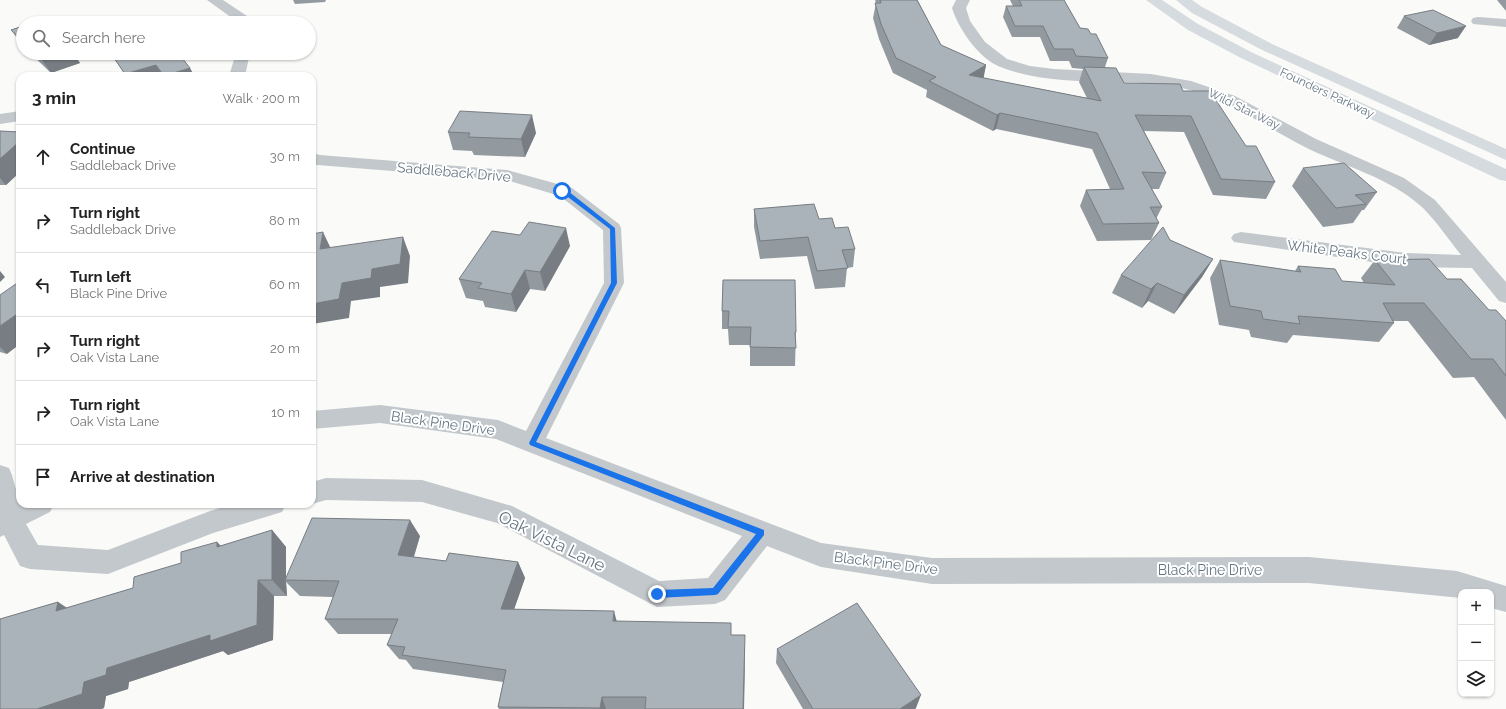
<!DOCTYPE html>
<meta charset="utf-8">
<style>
body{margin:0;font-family:Raleway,sans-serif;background:#f6f6f6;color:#222}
.controls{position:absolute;right:12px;bottom:12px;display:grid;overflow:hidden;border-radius:8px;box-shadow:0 1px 3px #0004}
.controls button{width:36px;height:36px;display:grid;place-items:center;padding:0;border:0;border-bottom:1px solid #e0e0e0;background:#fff;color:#222;font:20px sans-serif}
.stop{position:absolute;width:12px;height:12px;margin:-9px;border:3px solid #1a73e8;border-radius:50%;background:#fff}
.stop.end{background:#1a73e8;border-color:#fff;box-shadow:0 1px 4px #0008}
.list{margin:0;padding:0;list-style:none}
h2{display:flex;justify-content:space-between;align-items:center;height:52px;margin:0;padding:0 16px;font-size:17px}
h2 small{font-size:13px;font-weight:400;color:#767676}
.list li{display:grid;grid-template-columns:26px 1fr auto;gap:12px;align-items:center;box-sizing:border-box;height:64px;padding:0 16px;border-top:1px solid #e0e0e0}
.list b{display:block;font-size:15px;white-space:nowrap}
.list p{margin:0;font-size:13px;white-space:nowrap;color:#767676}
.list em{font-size:13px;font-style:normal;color:#767676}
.icon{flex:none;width:22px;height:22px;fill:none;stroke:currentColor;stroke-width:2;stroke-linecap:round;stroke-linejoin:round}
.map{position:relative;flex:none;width:1506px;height:709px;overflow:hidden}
.search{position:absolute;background:#fff;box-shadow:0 1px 3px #0004;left:16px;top:16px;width:300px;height:44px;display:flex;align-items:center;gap:10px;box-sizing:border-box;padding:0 14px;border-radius:22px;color:#767676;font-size:15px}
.panel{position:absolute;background:#fff;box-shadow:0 1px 3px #0004;left:16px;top:72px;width:300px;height:436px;border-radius:12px}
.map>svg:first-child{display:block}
</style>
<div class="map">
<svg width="1506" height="709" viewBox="0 0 1506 709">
<rect width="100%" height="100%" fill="#fafaf8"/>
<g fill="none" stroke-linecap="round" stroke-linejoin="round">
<!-- minor -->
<path fill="#c3c8cc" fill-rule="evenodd" d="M 207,0 L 223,0 L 253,20 L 255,23 L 239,23 Z
M 956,0 L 970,0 L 966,8 L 970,21 L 985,42 L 1007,59 L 1030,66 L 1054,69 L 1151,74 L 1191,81 L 1235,96 L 1316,139 L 1404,178 L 1435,200 L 1506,282 L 1506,303 L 1499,301 L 1472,268 L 1406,267 L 1234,242 L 1231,238 L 1234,234 L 1241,232 L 1406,253 L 1461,255 C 1449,240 1437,222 1423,208 C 1390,177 1342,166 1303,146 C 1270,129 1238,107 1203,94 C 1138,71 1063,93 998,66 C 978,57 958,28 952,8 Z
M 1478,17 L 1506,19 L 1506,27 L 1473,24 L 1471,21 L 1473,18 Z
M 236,53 L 250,53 L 245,76 L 229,76 Z
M 20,111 L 20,121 L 0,124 L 0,114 Z
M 312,153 L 320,155 L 507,170 L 572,188 L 619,224 L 621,228 L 624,283 L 546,438 L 821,543 L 932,558 L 1309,557 L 1457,571 L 1506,586 L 1506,612 L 1491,608 L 1491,592 L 1461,592 L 1461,598 L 1309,583 L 932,584 L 821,567 L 767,546 L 725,600 L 715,604 L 657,607 L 497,523 L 422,502 L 326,500 L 312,504 L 312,482 L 326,478 L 422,480 L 512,506 L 659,581 L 708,578 L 742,536 L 496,439 L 380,423 L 312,429 L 312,411 L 380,405 L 498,420 L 526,431 L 604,283 L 603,230 L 560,196 L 506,180 L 317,165 L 312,164 Z
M 0,465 L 9,468 L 12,475 L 20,504 L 54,504 L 50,512 L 26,524 L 38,545 L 108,550 L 210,511 L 233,504 L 286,504 L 282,512 L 213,533 L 108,574 L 30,569 L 20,566 L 4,535 L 0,537 Z"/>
<!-- trunk -->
<path fill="#d6dbdf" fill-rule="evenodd" d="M 1146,0 L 1162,0 L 1198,24 L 1251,52 L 1506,169 L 1506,181 L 1500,180 L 1241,58 L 1188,30 Z
M 1176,0 L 1192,0 L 1202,7 L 1272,44 L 1506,149 L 1506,160 L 1262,50 L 1192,13 Z"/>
</g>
<!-- wall -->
<path fill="#929a9f" d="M 293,0 L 326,0 L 325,2 L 295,4 Z
M 875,0 L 918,0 L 918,1 L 941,45 L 986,65 L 983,78 L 1087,98 L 1079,82 L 1083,69 L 1072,68 L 1069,61 L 1050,61 L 1040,37 L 1012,37 L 1003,17 L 1006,6 L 1013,6 L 1010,0 L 1064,0 L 1080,28 L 1091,34 L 1108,58 L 1105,67 L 1124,83 L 1183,91 L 1246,146 L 1275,182 L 1266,199 L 1213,195 L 1184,132 L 1144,131 L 1166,173 L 1159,189 L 1152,189 L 1162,207 L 1156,219 L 1159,223 L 1151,240 L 1097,241 L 1080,206 L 1086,190 L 1110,189 L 1092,149 L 996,129 L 993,131 L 926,97 L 927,90 L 893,73 L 879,39 L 873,18 L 876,3 Z
M 1497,0 L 1506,0 L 1506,11 Z
M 1404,16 L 1458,38 L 1429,45 L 1397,28 Z
M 23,26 L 23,46 L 11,30 Z
M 30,53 L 73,53 L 80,63 L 51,73 Z
M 114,58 L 190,68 L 194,76 L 126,76 Z
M 0,131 L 20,132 L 20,172 L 6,185 L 0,185 Z
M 448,132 L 536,133 L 525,157 L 474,155 L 472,151 L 453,150 Z
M 1303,168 L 1377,192 L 1364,210 L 1362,210 L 1353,223 L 1323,227 L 1292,186 Z
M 754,209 L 819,219 L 835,228 L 855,249 L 853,267 L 847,268 L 845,287 L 815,289 L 807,256 L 760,259 L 754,227 Z
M 1170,240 L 1213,259 L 1202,277 L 1174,314 L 1148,301 L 1142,308 L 1112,293 L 1121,275 Z
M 570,246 L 545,291 L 530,289 L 516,312 L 485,307 L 483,301 L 466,298 L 459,279 Z
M 1220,260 L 1295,271 L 1298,266 L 1342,281 L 1364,283 L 1361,278 L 1375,260 L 1447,279 L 1489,310 L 1506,321 L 1506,420 L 1474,377 L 1453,378 L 1408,321 L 1393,321 L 1394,323 L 1379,342 L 1293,335 L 1287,343 L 1251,337 L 1249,330 L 1219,325 L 1210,278 Z
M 723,280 L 796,332 L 795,366 L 750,366 L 750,345 L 729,345 L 728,329 L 722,329 L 722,311 Z
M 0,295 L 7,354 L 0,352 Z
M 272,530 L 286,547 L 286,578 L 420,536 L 414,557 L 446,561 L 518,562 L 525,578 L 514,609 L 732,635 L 745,649 L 744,709 L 499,709 L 498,707 L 503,682 L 413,669 L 406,660 L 399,659 L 387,645 L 392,634 L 338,634 L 325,619 L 333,597 L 300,596 L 286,582 L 287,596 L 274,596 L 273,640 L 228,655 L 223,651 L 129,682 L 128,689 L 106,696 L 104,708 L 101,709 L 0,709 L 0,618 L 1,619 L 58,602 L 67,608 L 133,588 L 181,563 L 217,542 L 220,546 Z
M 777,649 L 916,708 L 915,709 L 803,709 L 776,663 Z"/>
<!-- shaded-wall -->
<path fill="#777d82" d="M 1466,26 L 1458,38 L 1429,45 L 1437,33 Z
M 47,53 L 73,53 L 80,63 L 51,73 L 39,56 Z
M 156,65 L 163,76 L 126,76 L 125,74 Z
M 986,65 L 983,81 L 969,75 Z
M 190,68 L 194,76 L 164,76 Z
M 1000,113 L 996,129 L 993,131 L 997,115 Z
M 532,115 L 536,133 L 525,157 L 521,139 Z
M 20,141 L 20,172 L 6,185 L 0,178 L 0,159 Z
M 566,228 L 570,246 L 545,291 L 540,272 Z
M 323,232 L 332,251 L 320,249 Z
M 403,237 L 410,256 L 408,283 L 380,287 L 380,297 L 351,301 L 349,318 L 312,324 L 312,304 L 342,283 L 372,269 Z
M 1213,259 L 1202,277 L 1174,314 L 1184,295 Z
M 525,270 L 530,289 L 516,312 L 511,294 Z
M 0,271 L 5,277 L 0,282 Z
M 1157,283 L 1148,301 L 1142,308 L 1151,289 Z
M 20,312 L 20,344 L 7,354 L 0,347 L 0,326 Z
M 410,520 L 420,536 L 409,571 L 398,555 Z
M 272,530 L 286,547 L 286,580 L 285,580 L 286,582 L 287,596 L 272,580 Z
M 217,542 L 233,558 L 217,547 Z
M 518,562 L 525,578 L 509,624 L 501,609 Z
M 258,580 L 274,596 L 273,640 L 228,655 L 223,651 L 129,682 L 128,689 L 106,696 L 104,708 L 101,709 L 37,709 Z
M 58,602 L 80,617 L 56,611 Z
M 614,611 L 618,626 L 613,621 Z
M 745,635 L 744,709 L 743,709 Z
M 921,695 L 916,708 L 915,709 L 900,709 Z
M 602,697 L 606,709 L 600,709 L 600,708 Z"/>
<!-- building -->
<path fill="#aab3b9" stroke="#777d82" d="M 880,0 L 917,0 L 941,45 L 986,65 L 969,75 L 1101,101 L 1084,67 L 1116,68 L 1124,83 L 1180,84 L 1183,91 L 1210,91 L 1246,146 L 1256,146 L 1275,182 L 1221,179 L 1191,116 L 1135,115 L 1166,173 L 1142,172 L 1162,207 L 1150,207 L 1159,223 L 1103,224 L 1086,190 L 1124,189 L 1097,133 L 1000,113 L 997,115 L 929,81 L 936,77 L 896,58 L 881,24 L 875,3 L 881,3 Z
M 1019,0 L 1064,0 L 1080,28 L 1088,29 L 1091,34 L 1096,34 L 1108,58 L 1076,56 L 1073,49 L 1054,49 L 1043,26 L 1015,26 L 1006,6 L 1022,6 Z
M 1433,10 L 1466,26 L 1437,33 L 1404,16 Z
M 40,21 L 42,23 L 34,23 Z
M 23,26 L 23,41 L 11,30 Z
M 36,53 L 47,53 L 39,56 Z
M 131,53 L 178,53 L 190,68 L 164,76 L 156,65 L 125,74 L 114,58 Z
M 460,111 L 532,115 L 521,139 L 468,137 L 470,133 L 448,132 Z
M 0,131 L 20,132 L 20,141 L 0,159 Z
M 1344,163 L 1377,192 L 1355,195 L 1366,204 L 1336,208 L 1303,168 Z
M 814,204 L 819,219 L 832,218 L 835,228 L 848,227 L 855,249 L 842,250 L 848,268 L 817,271 L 808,237 L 760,241 L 754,209 Z
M 529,222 L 566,228 L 540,272 L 525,270 L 511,294 L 478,288 L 482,283 L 459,279 L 492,231 L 520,235 Z
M 1163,227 L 1170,240 L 1213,259 L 1184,295 L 1157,283 L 1151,289 L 1121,275 Z
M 323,232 L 320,249 L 403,237 L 400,264 L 372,269 L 371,278 L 342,283 L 339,299 L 312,304 L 312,234 Z
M 1429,259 L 1447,279 L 1461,279 L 1489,310 L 1496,310 L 1506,321 L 1506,376 L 1493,359 L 1471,359 L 1424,303 L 1383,303 L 1394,323 L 1298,316 L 1300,324 L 1263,319 L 1261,311 L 1230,306 L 1220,260 L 1301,272 L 1298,266 L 1335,269 L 1342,281 L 1395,285 L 1375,260 Z
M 723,280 L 795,280 L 796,332 L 795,332 L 796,348 L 750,347 L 751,327 L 728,327 L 729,311 L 722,311 Z
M 20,281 L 20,312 L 0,326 L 0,295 Z
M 312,518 L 410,520 L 398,555 L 446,561 L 449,553 L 518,562 L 501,609 L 614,611 L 613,621 L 731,623 L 731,635 L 745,635 L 743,709 L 645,709 L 646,697 L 602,697 L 600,708 L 498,707 L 506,670 L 402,655 L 405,647 L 387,645 L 398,619 L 325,619 L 339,581 L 285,580 Z
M 272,530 L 272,580 L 258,580 L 257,625 L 210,641 L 210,635 L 107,668 L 106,675 L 84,682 L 82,694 L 37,709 L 0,709 L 0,619 L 58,602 L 56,611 L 133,588 L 134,577 L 181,563 L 181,552 L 217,542 L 217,547 Z
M 857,603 L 921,695 L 900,709 L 813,709 L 777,649 Z"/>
<!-- route -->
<path fill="#1a73e8" d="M 562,190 L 568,191 L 615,228 L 617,283 L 536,442 L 764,530 L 764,535 L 718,594 L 715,595 L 657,598 L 653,594 L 657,590 L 713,588 L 756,534 L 530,445 L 529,443 L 611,283 L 610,229 L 564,194 L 560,193 L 560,191 Z"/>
<g text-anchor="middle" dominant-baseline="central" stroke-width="4" stroke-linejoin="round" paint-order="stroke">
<!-- far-street labels -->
<g font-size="12" fill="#657683" stroke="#fff">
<text transform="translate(1327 93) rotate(25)">Founders Parkway</text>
<text transform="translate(1244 109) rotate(26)">Wild Star Way</text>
</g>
<!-- street labels -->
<g font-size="14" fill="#657683" stroke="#fff">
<text transform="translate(454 172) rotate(5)">Saddleback Drive</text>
<text transform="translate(1347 252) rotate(7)">White Peaks Court</text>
<text transform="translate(443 423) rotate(8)">Black Pine Drive</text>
<text transform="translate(886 563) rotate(7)">Black Pine Drive</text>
<text x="1210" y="570">Black Pine Drive</text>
</g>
<!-- near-street labels -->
<g font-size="17" fill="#657683" stroke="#fff">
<text transform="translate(552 541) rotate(26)">Oak Vista Lane</text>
</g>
</g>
</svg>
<div class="controls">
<button>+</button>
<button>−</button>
<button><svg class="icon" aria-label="layers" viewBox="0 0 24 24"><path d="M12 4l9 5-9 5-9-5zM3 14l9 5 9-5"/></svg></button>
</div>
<div class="stop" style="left:562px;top:191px"></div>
<div class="stop end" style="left:657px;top:594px"></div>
<div class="search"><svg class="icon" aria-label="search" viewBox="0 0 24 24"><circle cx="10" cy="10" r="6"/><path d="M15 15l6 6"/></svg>Search here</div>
<section class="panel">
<h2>3 min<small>Walk · 200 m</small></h2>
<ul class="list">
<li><svg class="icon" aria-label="ahead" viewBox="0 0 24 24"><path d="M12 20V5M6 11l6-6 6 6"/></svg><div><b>Continue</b><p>Saddleback Drive</p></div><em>30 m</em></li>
<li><svg class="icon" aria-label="right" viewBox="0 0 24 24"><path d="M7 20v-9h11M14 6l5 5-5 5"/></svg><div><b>Turn right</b><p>Saddleback Drive</p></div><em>80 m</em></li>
<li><svg class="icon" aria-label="left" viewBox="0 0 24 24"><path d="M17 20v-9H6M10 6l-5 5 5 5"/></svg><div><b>Turn left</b><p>Black Pine Drive</p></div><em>60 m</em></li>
<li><svg class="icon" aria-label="right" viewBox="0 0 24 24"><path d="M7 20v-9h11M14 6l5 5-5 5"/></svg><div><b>Turn right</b><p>Oak Vista Lane</p></div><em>20 m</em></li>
<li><svg class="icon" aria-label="right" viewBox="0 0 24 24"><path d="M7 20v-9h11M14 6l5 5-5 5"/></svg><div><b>Turn right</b><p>Oak Vista Lane</p></div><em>10 m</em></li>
<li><svg class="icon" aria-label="arrive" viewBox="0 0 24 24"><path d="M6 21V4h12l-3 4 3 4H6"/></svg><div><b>Arrive at destination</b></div></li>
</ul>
</section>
</div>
